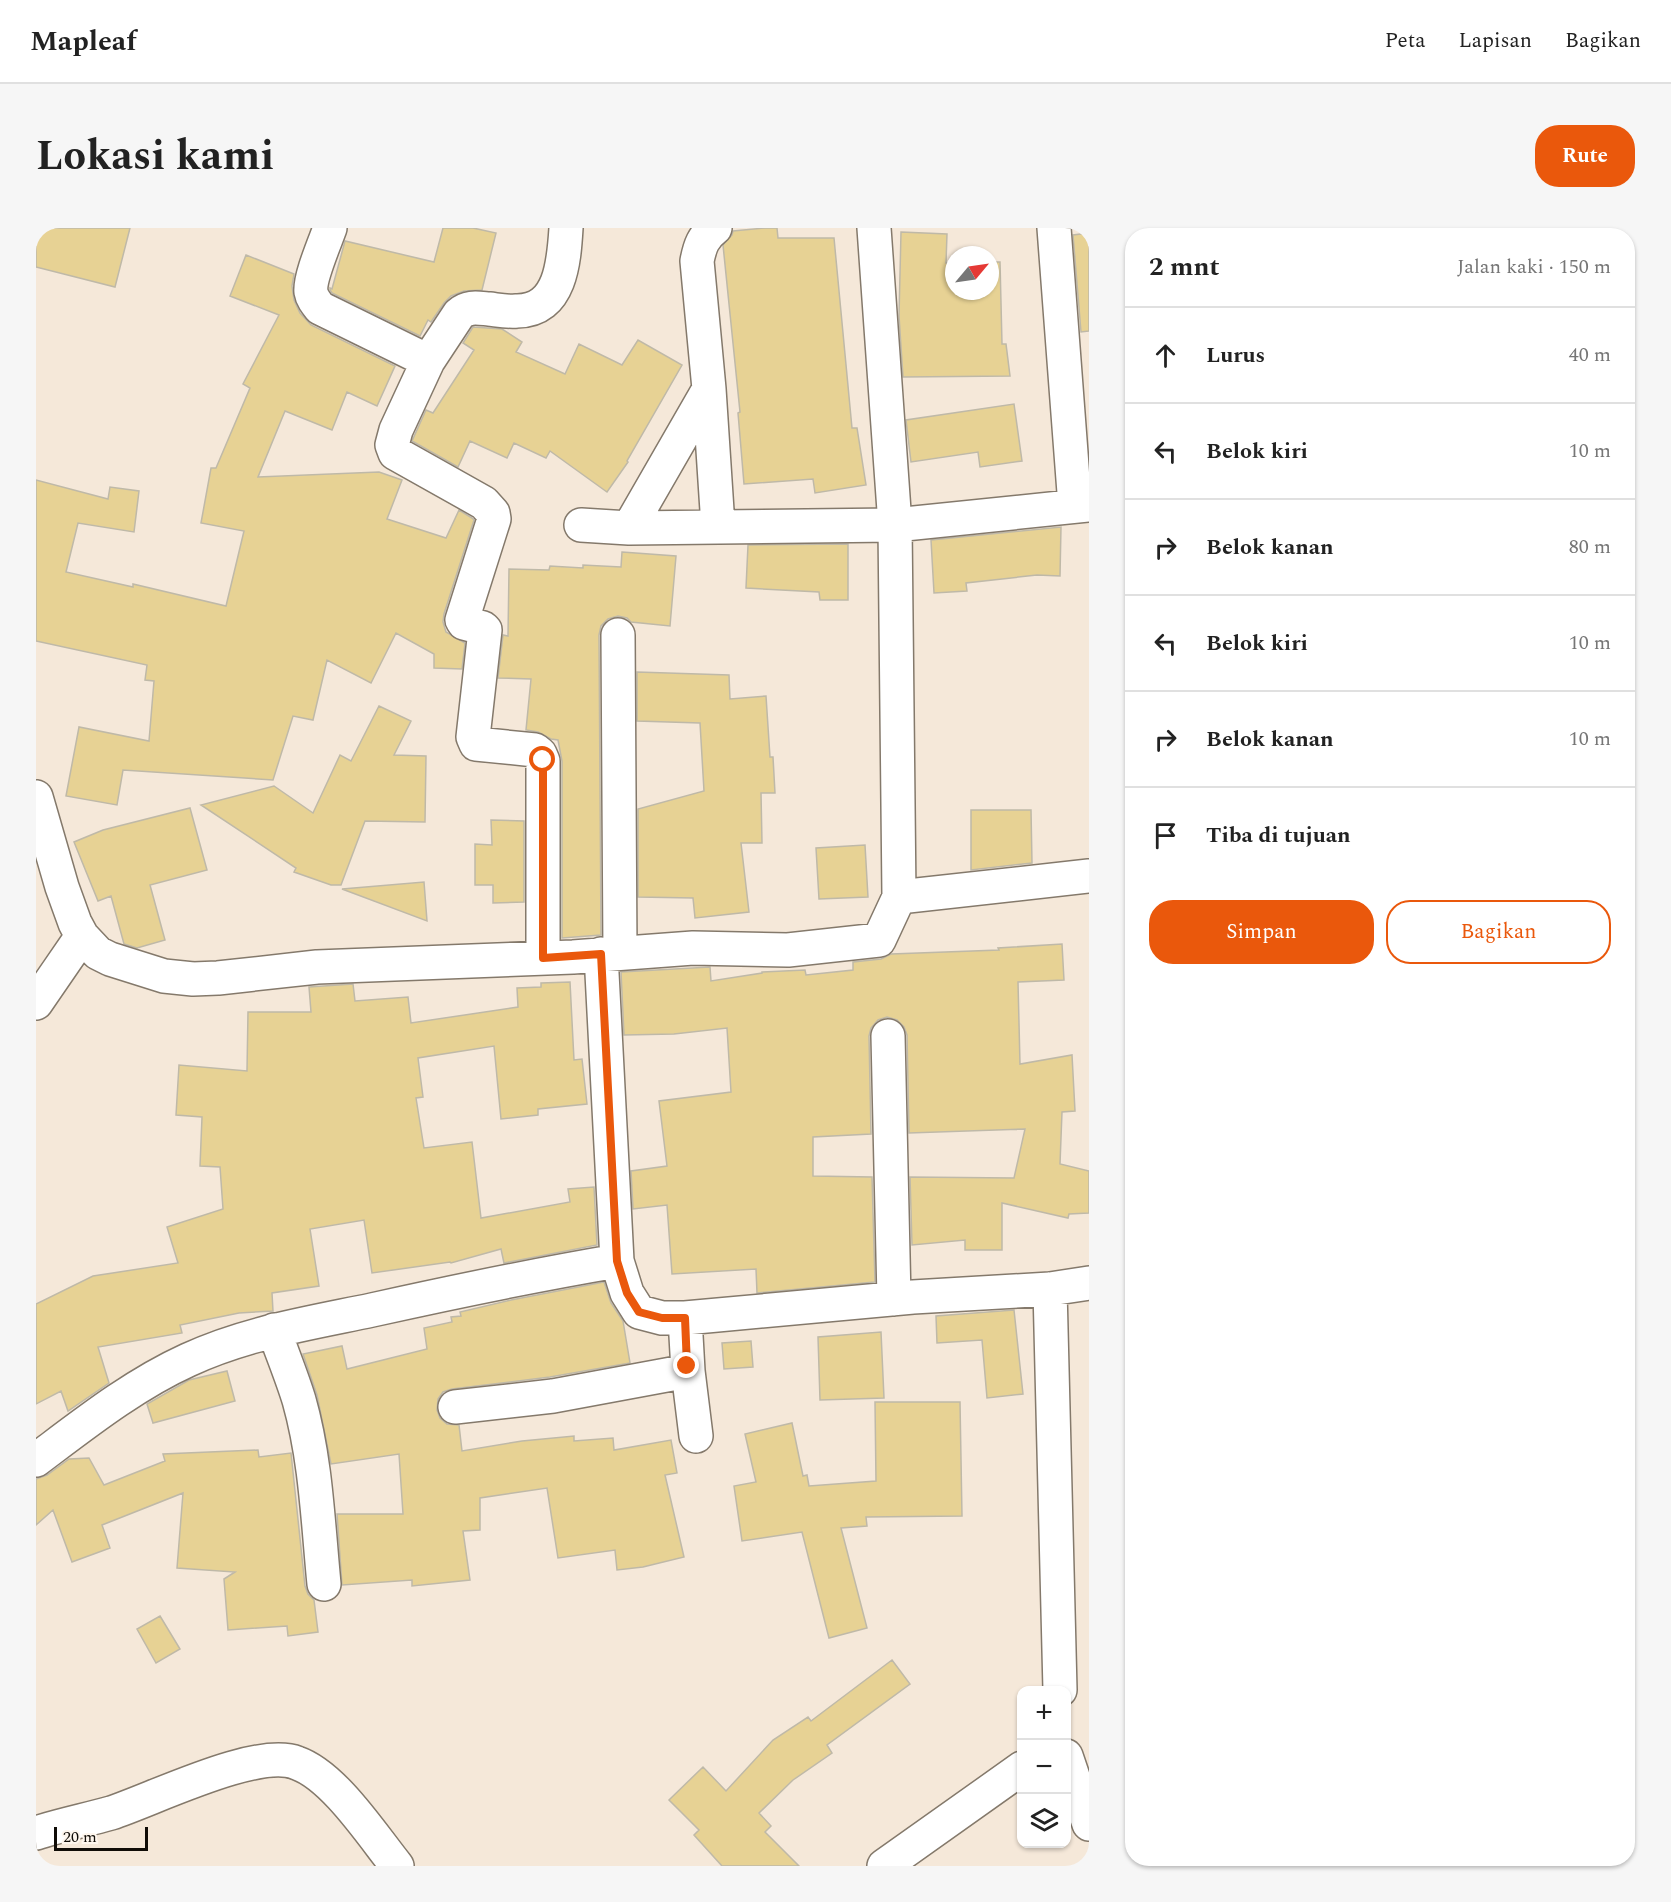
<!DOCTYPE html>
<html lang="id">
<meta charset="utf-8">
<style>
body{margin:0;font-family:Spectral,serif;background:#f6f6f6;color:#222}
.controls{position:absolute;right:18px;bottom:18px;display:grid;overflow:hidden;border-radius:12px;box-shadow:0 2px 4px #0004}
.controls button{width:54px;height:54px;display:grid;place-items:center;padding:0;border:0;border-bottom:2px solid #e0e0e0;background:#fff;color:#222;font:30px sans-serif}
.compass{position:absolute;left:909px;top:18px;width:54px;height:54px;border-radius:50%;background:#fff;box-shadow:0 2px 4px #0004;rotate:61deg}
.scale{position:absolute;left:18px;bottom:15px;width:94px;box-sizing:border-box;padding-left:6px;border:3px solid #100c07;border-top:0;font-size:16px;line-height:21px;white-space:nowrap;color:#100c07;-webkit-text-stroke:4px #fef6ed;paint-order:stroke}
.stop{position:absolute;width:18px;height:18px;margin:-14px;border:4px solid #ea580c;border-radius:50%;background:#fff}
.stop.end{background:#ea580c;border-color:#fff;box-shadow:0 2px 6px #0008}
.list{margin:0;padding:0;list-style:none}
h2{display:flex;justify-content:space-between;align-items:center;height:78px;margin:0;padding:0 24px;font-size:26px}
h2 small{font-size:20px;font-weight:400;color:#767676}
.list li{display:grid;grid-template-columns:39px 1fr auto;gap:18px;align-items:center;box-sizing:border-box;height:96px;padding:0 24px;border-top:2px solid #e0e0e0}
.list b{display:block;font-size:22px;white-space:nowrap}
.list em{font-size:20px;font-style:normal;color:#767676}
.actions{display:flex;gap:12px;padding:18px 24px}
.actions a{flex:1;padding:14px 0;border:2px solid #ea580c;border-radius:24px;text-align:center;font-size:21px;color:#ea580c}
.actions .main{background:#ea580c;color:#fff}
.icon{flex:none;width:33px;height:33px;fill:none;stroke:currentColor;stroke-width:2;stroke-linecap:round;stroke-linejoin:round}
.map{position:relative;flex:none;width:1053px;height:1638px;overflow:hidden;border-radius:24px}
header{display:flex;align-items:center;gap:36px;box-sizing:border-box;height:84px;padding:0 30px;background:#fff;border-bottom:2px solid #e0e0e0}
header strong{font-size:28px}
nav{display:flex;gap:33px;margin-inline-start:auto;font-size:21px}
.intro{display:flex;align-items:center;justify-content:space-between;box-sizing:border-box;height:144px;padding:0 36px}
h1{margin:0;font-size:42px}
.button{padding:15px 27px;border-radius:24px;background:#ea580c;color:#fff;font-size:21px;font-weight:700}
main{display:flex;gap:36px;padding:0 36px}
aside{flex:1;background:#fff;border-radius:24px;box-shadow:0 2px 4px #0004}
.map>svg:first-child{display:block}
</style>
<header>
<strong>Mapleaf</strong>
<nav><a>Peta</a><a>Lapisan</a><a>Bagikan</a></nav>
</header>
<div class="intro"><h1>Lokasi kami</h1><a class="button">Rute</a></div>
<main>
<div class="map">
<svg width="1053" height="1638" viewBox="0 0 1053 1638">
<rect width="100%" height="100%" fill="#f5e8d9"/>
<!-- building -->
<path fill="#e7d294" stroke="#bfb9a8" stroke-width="1.5" d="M 0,0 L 94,0 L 79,59 L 0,39 Z
M 407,0 L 437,0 L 460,5 L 446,62 L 428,63 L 415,68 L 408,75 L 395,94 L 392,92 L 384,108 L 296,65 L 294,62 L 294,60 L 296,61 L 309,13 L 398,34 Z
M 729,0 L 741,0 L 742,10 L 798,10 L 816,200 L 821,200 L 830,257 L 779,265 L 777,251 L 708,256 L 702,185 L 704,184 L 687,17 L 696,7 L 697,3 Z
M 865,4 L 911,6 L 910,35 L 918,35 L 918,63 L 954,63 L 954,34 L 964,34 L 966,116 L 970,116 L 974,148 L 867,149 L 863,88 Z
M 1053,5 L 1053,103 L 1045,104 L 1037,7 Z
M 210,27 L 258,46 L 256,58 L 258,72 L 264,85 L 275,97 L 359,138 L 341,178 L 311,164 L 296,202 L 249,183 L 222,249 L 343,244 L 366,252 L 351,291 L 410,310 L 423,282 L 436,290 L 438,292 L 408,386 L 407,394 L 410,404 L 429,415 L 426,441 L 398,440 L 398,426 L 360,405 L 335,455 L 291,432 L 277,492 L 257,488 L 237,552 L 87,542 L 81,577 L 30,568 L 43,499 L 113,513 L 118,453 L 109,452 L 111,437 L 0,413 L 0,252 L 72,271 L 74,259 L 103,263 L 98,304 L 42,295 L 30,344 L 97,359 L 97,356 L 190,378 L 208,303 L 165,295 L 175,240 L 180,240 L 214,160 L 207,156 L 243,87 L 194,68 Z
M 437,99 L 466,101 L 486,114 L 480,124 L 529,146 L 543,116 L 586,137 L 602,112 L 646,137 L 591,233 L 592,234 L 571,264 L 514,223 L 510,230 L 478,215 L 471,230 L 434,213 L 422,239 L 376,213 L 390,182 L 397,185 L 438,122 L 427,115 Z
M 978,176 L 986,233 L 944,239 L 942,224 L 875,234 L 870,192 Z
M 1025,299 L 1024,348 L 1001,347 L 930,355 L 931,363 L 898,365 L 895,312 Z
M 812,316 L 812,372 L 784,372 L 783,364 L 710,360 L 712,317 Z
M 586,324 L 640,328 L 634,398 L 595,394 L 591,390 L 582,388 L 572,391 L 565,398 L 563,407 L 565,707 L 526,710 L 526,533 L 522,512 L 515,511 L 502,504 L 490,502 L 495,451 L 462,450 L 467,407 L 472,408 L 473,341 L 513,342 L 514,338 L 547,340 L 547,337 L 585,339 Z
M 601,444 L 693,447 L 694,471 L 730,468 L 734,529 L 737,529 L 739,565 L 725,565 L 726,615 L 705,615 L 713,684 L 659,690 L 657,670 L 602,669 L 602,581 L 668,563 L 664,495 L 601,493 Z
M 343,478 L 375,493 L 358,527 L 390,528 L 389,594 L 329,593 L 305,657 L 295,657 L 258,644 L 260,640 L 165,577 L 238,558 L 277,585 L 304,527 L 315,533 Z
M 154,580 L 171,642 L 114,657 L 129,712 L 101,720 L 88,716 L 75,668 L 62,673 L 38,614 L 67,602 Z
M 935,582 L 995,582 L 996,635 L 935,642 Z
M 455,592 L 488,593 L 488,674 L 457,675 L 457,657 L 439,657 L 439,616 L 456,617 Z
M 829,617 L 832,669 L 783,671 L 780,620 Z
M 388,654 L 391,693 L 306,661 Z
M 1026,716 L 1028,752 L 982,754 L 984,836 L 1036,827 L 1039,883 L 1026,884 L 1024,936 L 1053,943 L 1053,985 L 1033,986 L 1032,990 L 966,975 L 966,1022 L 929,1022 L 929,1012 L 876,1017 L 874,949 L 978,950 L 989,901 L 873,905 L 871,807 L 868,799 L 861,792 L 851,789 L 842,792 L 835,800 L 833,808 L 835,906 L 777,909 L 777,948 L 836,949 L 839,1054 L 721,1065 L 720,1041 L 636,1046 L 631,977 L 597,981 L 595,943 L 631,938 L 623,873 L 695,864 L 691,800 L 638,806 L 588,807 L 585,744 L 674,739 L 675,753 L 726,745 L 726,744 L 769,742 L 770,747 L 817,742 L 817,734 L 845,731 L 855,726 L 963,722 L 962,720 Z
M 534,754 L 538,832 L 546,831 L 551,876 L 502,881 L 502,887 L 465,891 L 458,818 L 382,830 L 387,869 L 380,870 L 388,920 L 436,914 L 445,990 L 534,974 L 532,961 L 558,959 L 561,1017 L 468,1035 L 465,1021 L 415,1035 L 414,1034 L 336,1045 L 328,992 L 274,1001 L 283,1058 L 236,1065 L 237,1083 L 203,1085 L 144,1097 L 146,1105 L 62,1119 L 73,1155 L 32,1183 L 25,1163 L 0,1176 L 0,1076 L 57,1048 L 142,1035 L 131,999 L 187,981 L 184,939 L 164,938 L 166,889 L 140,887 L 143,837 L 211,843 L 212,784 L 275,784 L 273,759 L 317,756 L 319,773 L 372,769 L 375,795 L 482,779 L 481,760 L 505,759 L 505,755 Z
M 568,1054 L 575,1075 L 587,1093 L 594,1135 L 514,1149 L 416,1161 L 407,1164 L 402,1171 L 401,1182 L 404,1190 L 411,1196 L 423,1197 L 426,1223 L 486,1213 L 538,1208 L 538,1213 L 577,1210 L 578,1222 L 635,1212 L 641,1245 L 629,1247 L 648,1329 L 607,1339 L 581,1342 L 579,1322 L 522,1330 L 511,1260 L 444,1270 L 444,1302 L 427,1303 L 434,1352 L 376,1358 L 376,1352 L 306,1357 L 301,1286 L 367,1286 L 363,1226 L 295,1236 L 281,1167 L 267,1126 L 306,1118 L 311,1141 L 391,1121 L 388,1100 L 416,1094 L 415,1089 L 425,1088 L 424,1084 L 475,1072 Z
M 978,1082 L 987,1166 L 951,1170 L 946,1112 L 901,1115 L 900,1088 Z
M 845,1104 L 848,1170 L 784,1172 L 782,1109 Z
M 715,1113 L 717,1139 L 688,1141 L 686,1115 Z
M 191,1143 L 199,1173 L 117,1195 L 111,1176 L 153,1152 Z
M 839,1174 L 924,1174 L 926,1288 L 830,1289 L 831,1298 L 805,1300 L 831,1400 L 793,1410 L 766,1304 L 706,1313 L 698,1258 L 720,1254 L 709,1206 L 756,1195 L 767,1248 L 771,1247 L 773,1258 L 840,1253 Z
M 222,1222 L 223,1229 L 255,1225 L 269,1358 L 272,1366 L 278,1372 L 282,1404 L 252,1408 L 251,1398 L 192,1402 L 188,1351 L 199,1344 L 141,1340 L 147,1265 L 66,1297 L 74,1320 L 36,1334 L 17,1282 L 0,1297 L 0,1251 L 11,1247 L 33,1231 L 53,1230 L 68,1257 L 129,1233 L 127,1226 Z
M 124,1388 L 144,1421 L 120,1435 L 101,1401 Z
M 856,1432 L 874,1456 L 791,1517 L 796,1525 L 757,1552 L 723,1585 L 735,1598 L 729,1604 L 763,1638 L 686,1638 L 658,1607 L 663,1602 L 633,1572 L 667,1539 L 690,1563 L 737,1512 L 772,1489 L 775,1493 Z"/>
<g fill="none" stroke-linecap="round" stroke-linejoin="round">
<!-- minor casing -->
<g stroke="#84796b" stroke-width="36">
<path id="minor" d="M 294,0 C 289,14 273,51 275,64 C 276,70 280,75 284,80 L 392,133 L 423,86 C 432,78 441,80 453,81 C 462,82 472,84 481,83 C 525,83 528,33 530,0
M 679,0 C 667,9 664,18 661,33 L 673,161 L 682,298
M 838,0 L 859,297 L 863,669
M 1018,0 L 1039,278
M 392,133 L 360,202 L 356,217 L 359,225 L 448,275 L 457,285 L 458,291 L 426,392 L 428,395 L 447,400 L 449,402 L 437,509 L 440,516 L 499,522 L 504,526 L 507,533 L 507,730
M 545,297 L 593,300 L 859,297 L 1053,277
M 593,300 L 673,161
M 582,407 L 584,724
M 0,569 L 26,659 L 39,695 L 46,708 L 62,725 L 74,731 L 128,748 L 157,751 L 182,750 L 281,739 L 537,729 L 657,720 L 752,722 L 843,712 L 863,669 L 1053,648
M 565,726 L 581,1033 L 591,1065 L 603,1084 L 626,1090 L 649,1090 L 877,1069 L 1014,1061 L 1053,1055
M 0,775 L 46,708
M 852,808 L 858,1071
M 1014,1061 L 1024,1462
M 238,1102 C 246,1125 256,1149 263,1172 C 280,1232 282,1295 288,1356
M 652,1143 L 660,1208
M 419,1179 L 517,1168 L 652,1143 L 649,1090
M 0,1232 C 48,1196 97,1157 152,1132 C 210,1105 274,1095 336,1082 C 417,1064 499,1047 581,1033
M 1030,1528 L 1053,1596
M 0,1605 C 25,1597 50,1592 75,1585 C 118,1571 221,1519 261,1535 C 298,1548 336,1607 361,1638
M 848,1638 L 986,1540"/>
</g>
<!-- minor -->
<use href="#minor" stroke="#fff" stroke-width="33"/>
</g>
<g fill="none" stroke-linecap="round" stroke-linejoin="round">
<!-- route -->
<path stroke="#ea580c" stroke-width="8" d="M 507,532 L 507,730 L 565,726 L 581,1033 L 591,1065 L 603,1084 L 626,1090 L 649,1090 L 651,1138"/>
</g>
</svg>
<div class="controls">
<button>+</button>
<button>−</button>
<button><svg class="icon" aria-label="layers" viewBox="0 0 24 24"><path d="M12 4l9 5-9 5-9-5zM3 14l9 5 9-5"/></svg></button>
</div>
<svg class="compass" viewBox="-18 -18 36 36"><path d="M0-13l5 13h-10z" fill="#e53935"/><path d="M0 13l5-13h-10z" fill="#767676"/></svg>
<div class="scale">20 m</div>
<div class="stop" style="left:507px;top:532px"></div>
<div class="stop end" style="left:651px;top:1138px"></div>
</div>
<aside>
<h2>2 mnt<small>Jalan kaki · 150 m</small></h2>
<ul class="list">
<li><svg class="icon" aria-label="ahead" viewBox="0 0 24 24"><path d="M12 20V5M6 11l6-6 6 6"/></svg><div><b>Lurus</b></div><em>40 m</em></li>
<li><svg class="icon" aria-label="left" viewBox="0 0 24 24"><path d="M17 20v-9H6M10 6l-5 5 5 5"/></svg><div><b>Belok kiri</b></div><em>10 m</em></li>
<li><svg class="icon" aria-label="right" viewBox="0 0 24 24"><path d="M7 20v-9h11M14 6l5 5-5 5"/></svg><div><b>Belok kanan</b></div><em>80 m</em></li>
<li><svg class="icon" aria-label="left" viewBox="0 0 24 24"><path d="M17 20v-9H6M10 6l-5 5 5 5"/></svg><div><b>Belok kiri</b></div><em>10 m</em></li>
<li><svg class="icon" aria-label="right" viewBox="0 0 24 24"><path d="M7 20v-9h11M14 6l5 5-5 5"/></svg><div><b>Belok kanan</b></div><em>10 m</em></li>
<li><svg class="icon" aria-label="arrive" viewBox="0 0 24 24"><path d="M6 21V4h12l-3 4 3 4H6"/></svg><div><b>Tiba di tujuan</b></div></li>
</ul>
<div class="actions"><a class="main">Simpan</a><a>Bagikan</a></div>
</aside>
</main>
